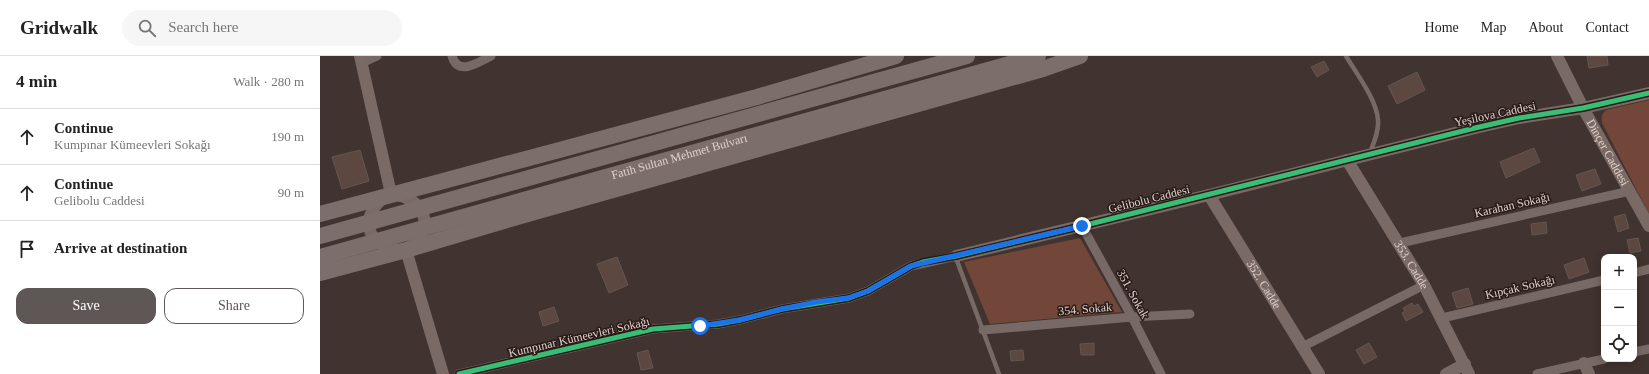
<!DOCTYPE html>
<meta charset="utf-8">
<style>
body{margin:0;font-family:Georgia,serif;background:#f6f6f6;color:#222}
.controls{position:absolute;right:12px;bottom:12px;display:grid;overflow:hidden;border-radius:8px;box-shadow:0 2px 10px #0003}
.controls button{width:36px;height:36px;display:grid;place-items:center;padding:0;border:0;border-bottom:1px solid #e0e0e0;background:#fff;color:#222;font:20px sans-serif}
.stop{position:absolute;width:12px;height:12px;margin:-9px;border:3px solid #1a73e8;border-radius:50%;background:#fff}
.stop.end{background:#1a73e8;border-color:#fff;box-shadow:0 1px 4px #0008}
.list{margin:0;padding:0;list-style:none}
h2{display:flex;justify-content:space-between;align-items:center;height:52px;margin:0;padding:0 16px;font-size:17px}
h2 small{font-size:13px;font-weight:400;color:#767676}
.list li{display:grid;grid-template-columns:26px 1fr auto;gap:12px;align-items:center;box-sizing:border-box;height:56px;padding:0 16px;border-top:1px solid #e0e0e0}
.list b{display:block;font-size:15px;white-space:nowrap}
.list p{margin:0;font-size:13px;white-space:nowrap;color:#767676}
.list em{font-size:13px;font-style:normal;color:#767676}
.actions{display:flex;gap:8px;padding:12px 16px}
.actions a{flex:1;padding:9px 0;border:1px solid #5f5755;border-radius:12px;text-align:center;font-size:14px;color:#5f5755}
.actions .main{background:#5f5755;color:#fff}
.icon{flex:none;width:22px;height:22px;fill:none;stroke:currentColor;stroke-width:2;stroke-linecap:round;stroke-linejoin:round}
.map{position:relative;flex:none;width:1329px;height:318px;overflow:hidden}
header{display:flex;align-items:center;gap:24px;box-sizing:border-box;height:56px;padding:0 20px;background:#fff;border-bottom:1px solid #e0e0e0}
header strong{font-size:19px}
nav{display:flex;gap:22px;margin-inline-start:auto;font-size:14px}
.search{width:280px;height:36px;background:#f6f6f6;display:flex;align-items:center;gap:10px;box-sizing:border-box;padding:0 14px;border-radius:22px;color:#767676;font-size:15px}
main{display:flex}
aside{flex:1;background:#fff}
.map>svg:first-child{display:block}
</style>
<header>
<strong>Gridwalk</strong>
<div class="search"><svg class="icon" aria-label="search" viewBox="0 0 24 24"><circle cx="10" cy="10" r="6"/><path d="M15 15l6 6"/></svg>Search here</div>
<nav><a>Home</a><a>Map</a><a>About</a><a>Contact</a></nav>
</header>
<main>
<aside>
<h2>4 min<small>Walk · 280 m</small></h2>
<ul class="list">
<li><svg class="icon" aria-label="ahead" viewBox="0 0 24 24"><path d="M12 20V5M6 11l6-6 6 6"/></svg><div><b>Continue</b><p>Kumpınar Kümeevleri Sokağı</p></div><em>190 m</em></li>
<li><svg class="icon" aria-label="ahead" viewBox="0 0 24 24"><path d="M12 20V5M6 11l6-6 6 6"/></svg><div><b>Continue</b><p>Gelibolu Caddesi</p></div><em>90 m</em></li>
<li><svg class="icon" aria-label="arrive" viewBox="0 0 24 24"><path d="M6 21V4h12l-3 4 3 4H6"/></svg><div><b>Arrive at destination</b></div></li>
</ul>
<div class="actions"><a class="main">Save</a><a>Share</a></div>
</aside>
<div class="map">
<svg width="1329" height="318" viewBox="0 0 1329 318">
<rect width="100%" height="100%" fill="#41332f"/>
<!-- green -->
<path fill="#724639" d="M 1329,44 L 1329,158 L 1282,67 C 1281,61 1282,58 1286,54 Z
M 760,182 L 802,256 L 670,268 L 644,206 Z"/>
<!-- building -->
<path fill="#5c4741" stroke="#635753" d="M 1267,0 L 1287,0 L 1288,9 L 1269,12 Z
M 1004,5 L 1009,14 L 997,21 L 991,11 Z
M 1097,16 L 1105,34 L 1077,48 L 1068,30 Z
M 1214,92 L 1220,106 L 1186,122 L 1180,106 Z
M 40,94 L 49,125 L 22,133 L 12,101 Z
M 1275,113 L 1281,128 L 1262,135 L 1256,119 Z
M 1305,158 L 1309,172 L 1298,176 L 1294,161 Z
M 1226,166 L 1227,177 L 1212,179 L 1211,168 Z
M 1318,182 L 1321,195 L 1310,197 L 1307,184 Z
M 297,201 L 308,229 L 289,237 L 277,208 Z
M 1264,202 L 1269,216 L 1249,223 L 1244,209 Z
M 1148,232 L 1153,248 L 1137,252 L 1132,237 Z
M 1092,247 L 1094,250 L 1098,248 L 1103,256 L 1086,265 L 1082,257 L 1085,255 L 1083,252 Z
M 234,251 L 239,265 L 223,270 L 219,256 Z
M 774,287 L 774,299 L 761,299 L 760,288 Z
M 1049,287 L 1057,301 L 1044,308 L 1036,294 Z
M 328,294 L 333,312 L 321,314 L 317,297 Z
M 703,294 L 704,304 L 691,305 L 690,295 Z"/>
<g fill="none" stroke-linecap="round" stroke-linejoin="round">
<!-- lane -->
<path stroke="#776965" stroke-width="4.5" d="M 1026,0 C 1036,17 1057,44 1058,64 C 1059,75 1054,86 1050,97
M 636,202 L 679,318"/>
<!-- street -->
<path stroke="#776965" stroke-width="9" d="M 132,0 C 138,21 159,6 171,0
M 42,7 L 57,0
M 762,170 L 812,261 L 841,318
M 1080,187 L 1310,135
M 1314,217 L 1329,213
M 1122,262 L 1284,224
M 663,274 L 812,261 L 870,258
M 982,291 L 1104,229
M 1314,296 L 1329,293
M 139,318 L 333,273 L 398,268 L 420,264 L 462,253 L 529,242 L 548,235 L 591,210 L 636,200
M 1217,318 L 1284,303"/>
<!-- secondary -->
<g stroke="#796a66" stroke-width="12">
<path d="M 40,0 L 71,138"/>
<path id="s1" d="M 1237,0 L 1263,52 L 1329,170"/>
<path id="s2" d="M 1027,104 L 1104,229 L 1149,318"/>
<path d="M 71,138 C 108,142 116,174 86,194 C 45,196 35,156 71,138 Z"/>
<path id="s3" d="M 889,139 L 999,318"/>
<path d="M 86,194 L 123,318"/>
<path d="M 636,200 L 889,139 L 1155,72 L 1199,62 L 1263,52 L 1329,37"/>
<path d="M 1264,307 L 1269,318"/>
<path d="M 1126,318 L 1145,308"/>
</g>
<!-- highway -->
<path stroke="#7c6f6b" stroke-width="16" d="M 0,158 L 437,41 L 576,0
M 0,217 L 86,194 L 204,159 L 723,13 L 760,0"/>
<!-- highway-bridge -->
<g stroke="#7c6f6b" stroke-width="16">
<path d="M 0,180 L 647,0"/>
<path id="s4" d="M 0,201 L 718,0"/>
</g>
<!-- cycleway casing -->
<g stroke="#271a17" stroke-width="8">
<path id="cycleway" d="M 139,318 L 333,273 L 398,268 L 420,264 L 462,253 L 529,242 L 548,235 L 591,210 L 603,206 L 636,200 L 762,170 L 1155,72 L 1199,62 L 1263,52 L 1329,37"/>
</g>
<!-- cycleway -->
<use href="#cycleway" stroke="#3abd76" stroke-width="5"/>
</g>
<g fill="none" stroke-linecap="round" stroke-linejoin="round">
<!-- route -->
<path stroke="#1a73e8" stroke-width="5" d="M 380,270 L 420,264 L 462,253 L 496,246 L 528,242 L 548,235 L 591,210 L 762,170"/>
</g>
<g text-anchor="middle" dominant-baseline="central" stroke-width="3" stroke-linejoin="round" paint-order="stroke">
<!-- street labels -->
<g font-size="12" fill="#e1cfca" stroke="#271a17">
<text transform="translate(1175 58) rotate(-12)">Yeşilova Caddesi</text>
<text stroke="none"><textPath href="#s1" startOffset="109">Dinçer Caddesi</textPath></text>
<text stroke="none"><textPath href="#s4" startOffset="373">Fatih Sultan Mehmet Bulvarı</textPath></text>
<text transform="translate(829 143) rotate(-14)">Gelibolu Caddesi</text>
<text transform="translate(1192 149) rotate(-13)">Karahan Sokağı</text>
<text stroke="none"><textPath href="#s2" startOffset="123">353. Cadde</textPath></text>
<text stroke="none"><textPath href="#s3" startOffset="105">352. Cadde</textPath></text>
<text transform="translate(1200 231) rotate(-13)">Kıpçak Sokağı</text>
<text transform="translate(813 238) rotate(61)">351. Sokak</text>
<text transform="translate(765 253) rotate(-5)">354. Sokak</text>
<text transform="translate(259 281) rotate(-13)">Kumpınar Kümeevleri Sokağı</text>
</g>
</g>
</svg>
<div class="controls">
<button>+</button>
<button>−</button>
<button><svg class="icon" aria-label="locate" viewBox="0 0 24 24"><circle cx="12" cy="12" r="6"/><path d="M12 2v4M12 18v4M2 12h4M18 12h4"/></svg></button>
</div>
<div class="stop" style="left:380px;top:270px"></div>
<div class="stop end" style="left:762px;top:170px"></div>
</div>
</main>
